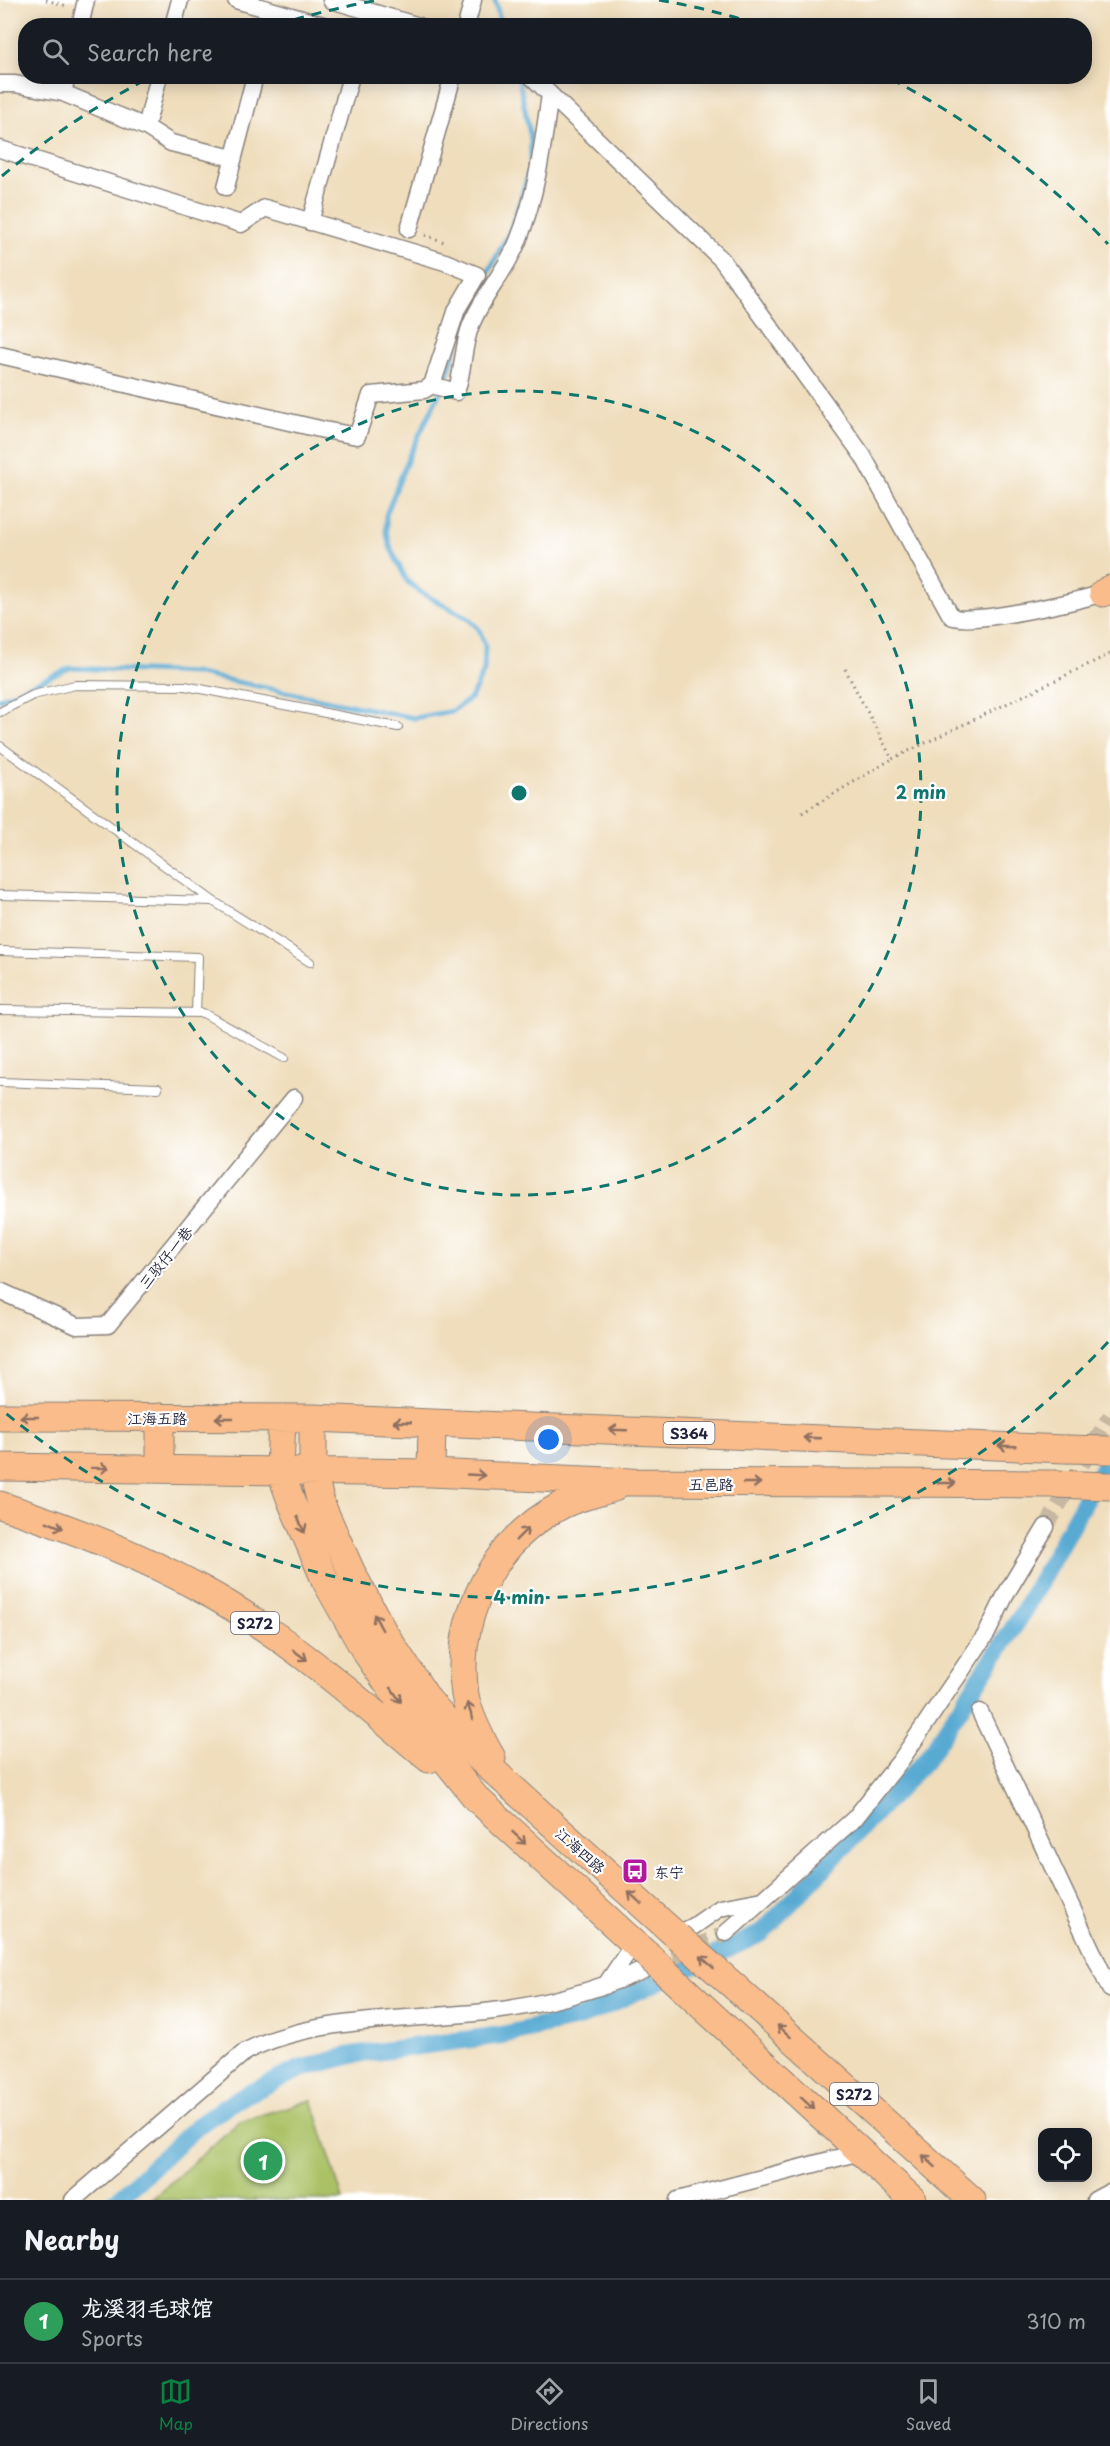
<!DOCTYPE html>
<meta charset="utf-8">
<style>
body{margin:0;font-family:"Playpen Sans","LXGW WenKai TC",sans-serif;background:#20242c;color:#f1f3f6}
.controls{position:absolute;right:18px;bottom:18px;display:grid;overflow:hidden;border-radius:12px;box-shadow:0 3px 15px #0003}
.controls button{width:54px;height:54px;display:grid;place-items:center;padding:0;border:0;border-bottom:2px solid #363941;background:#171b24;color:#f1f3f6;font:30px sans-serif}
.you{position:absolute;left:549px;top:1440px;width:21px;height:21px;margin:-15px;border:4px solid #fff;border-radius:50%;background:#1a73e8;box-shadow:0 0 0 9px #1a73e833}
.badge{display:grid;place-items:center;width:39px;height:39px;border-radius:50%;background:#0b8043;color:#fff;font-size:20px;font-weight:700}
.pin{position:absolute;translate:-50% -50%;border:3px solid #fff;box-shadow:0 2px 6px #0006}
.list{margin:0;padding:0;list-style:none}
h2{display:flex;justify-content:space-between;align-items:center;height:78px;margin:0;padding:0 24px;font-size:26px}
h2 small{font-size:20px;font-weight:400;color:#9ea1a6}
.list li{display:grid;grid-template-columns:39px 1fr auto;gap:18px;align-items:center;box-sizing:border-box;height:84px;padding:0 24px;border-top:2px solid #363941}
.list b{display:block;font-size:22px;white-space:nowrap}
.list p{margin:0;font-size:20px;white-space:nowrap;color:#9ea1a6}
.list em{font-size:20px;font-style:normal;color:#9ea1a6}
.icon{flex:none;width:33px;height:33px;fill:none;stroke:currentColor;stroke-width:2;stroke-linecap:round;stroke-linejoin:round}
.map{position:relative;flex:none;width:1110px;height:2200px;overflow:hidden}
.search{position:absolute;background:#171b24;box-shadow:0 3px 15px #0003;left:18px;right:18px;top:18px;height:66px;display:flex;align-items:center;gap:15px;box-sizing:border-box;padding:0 21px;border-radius:24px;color:#9ea1a6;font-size:22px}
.sheet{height:162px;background:#171b24}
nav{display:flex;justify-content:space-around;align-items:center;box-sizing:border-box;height:84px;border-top:2px solid #363941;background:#171b24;font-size:16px;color:#9ea1a6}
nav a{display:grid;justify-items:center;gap:3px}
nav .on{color:#0b8043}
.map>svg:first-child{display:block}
</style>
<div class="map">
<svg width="1110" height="2200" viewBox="0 0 1110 2200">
<rect width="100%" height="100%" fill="#fff"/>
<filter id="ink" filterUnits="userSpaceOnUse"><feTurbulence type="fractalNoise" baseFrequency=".0167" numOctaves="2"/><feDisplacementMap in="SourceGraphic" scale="12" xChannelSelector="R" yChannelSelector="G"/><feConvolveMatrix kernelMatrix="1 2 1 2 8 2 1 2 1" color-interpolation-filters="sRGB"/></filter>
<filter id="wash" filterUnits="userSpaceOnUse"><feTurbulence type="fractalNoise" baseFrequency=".008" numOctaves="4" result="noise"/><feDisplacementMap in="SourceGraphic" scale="24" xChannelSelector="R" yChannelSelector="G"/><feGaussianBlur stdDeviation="1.35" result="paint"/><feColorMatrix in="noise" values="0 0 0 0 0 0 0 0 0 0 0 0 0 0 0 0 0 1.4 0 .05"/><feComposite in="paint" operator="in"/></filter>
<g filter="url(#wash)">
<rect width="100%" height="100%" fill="#efddbb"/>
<!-- green -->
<path fill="#aac165" stroke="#667250" stroke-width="1.5" d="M 312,2100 L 343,2200 L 151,2200 L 240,2121 Z"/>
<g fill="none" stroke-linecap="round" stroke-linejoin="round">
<!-- stream -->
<path stroke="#58aad3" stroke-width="5" d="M 495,0 L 501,26
M 0,699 L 70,668 L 193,673 L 414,718 L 452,711 L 471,698 L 484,671 L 485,646 L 479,629 L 466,617 L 420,592 L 407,581 L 391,549 L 386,531 L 386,515 L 409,456 L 446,380 L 464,319 L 511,229 L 530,169 L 531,140 L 519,80"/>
<!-- canal -->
<path stroke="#58aad3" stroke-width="18" d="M 117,2200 L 196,2127 L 237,2099 L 300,2069 L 352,2055 L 502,2035 L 582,2017 L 762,1933 L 926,1760 L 1019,1619 L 1110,1455"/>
</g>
</g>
<g filter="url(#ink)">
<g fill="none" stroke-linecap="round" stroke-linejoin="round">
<!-- street-tunnel -->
<path stroke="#c6b8a1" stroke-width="16" stroke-dasharray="16 8" stroke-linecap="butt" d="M 1046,1527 L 1110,1416
M 651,1967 L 726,1933"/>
<!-- lane casing -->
<g stroke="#88807b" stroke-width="10">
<path id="lane" d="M 0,712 L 33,695 L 75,685 L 185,686 L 398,727
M 0,746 L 213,901 L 310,962
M 0,895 L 212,901
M 0,951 L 198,957 L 196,1013
M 0,1010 L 203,1013 L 284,1058
M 0,1082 L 158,1088"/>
</g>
<!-- street casing -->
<g stroke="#88807b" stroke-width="19">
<path id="street" d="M 236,0 L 326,26
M 331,0 L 419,26
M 80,26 L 86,0
M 173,26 L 180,0
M 466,26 L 473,0
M 531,76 L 722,260 L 863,456 L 951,616 C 967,627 1081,600 1103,593
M 0,84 L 15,84 L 63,93 L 67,76
M 63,93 L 146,127 L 159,76
M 146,127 L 171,143 L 233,158
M 0,149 L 241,224 L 265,208 L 445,262 L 477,275 L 457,309 L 432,385 L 424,390 L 371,395 L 357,436 L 324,430 L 0,355
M 226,187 L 255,76
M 310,222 L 351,76
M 409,229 L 453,76
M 432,385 L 456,392 C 464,370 462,347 471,325 C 483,295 506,271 518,241 C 537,194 543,144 550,94
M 0,1291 L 77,1326 L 108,1325 L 294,1098
M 980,1712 L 1110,1989
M 726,1933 L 855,1818 L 901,1760 L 987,1633 L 1007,1592 L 1046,1527
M 678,1937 L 720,1908 L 763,1900
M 605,1986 L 634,1943
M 73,2200 L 246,2051 C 317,2015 414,2021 493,2011 C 545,2005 593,1991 642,1971
M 678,2200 L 860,2152
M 1095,2200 L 1110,2192"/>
</g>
<!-- primary casing -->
<g stroke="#88807b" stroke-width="29">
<path id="primary" d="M 1103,593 L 1110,589
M 0,1417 L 313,1418 L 1066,1449
M 160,1417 L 160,1469
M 282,1418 L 280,1470 L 291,1501 L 325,1580 L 365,1651 L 410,1716 L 476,1798 L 646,1954
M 313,1418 L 313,1471 L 321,1504 L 351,1571 L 384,1633 L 428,1700 L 479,1758 L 678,1937
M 0,1467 L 431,1473 L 631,1482 L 1053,1484
M 431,1473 L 432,1423
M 0,1505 C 68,1527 140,1555 203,1590 C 285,1635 358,1699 429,1759
M 492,1758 C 481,1739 469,1717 465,1695 C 454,1618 492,1541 562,1505 C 578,1497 598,1493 614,1488
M 736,1988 L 972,2200
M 702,2006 L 913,2200"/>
</g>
<!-- path -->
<path stroke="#88807b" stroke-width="3" stroke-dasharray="1.5 4.5" stroke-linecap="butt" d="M 46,0 L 67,6
M 425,235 L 444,242 L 445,244
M 845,669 L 892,759 L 1110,654
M 802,813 L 892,759"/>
<!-- lane -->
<use href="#lane" stroke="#fff" stroke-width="8"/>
<!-- street -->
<use href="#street" stroke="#fff" stroke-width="16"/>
<!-- primary -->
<use href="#primary" stroke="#f9bc8a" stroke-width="27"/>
<!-- primary-bridge casing -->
<g stroke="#88807b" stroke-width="29" stroke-linecap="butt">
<path id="primary-bridge" d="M 1066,1449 L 1110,1450
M 1053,1484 L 1110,1486
M 678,1937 L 736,1988
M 646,1954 L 702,2006"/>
</g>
<!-- primary-bridge -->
<use href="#primary-bridge" stroke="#f9bc8a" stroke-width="27"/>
</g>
<!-- one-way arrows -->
<defs><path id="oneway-shaft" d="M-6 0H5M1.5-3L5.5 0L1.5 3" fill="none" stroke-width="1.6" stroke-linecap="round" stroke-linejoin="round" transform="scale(1.5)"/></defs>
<g stroke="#8e6f62">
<use href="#oneway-shaft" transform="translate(29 1417) rotate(-180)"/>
<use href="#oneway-shaft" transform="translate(224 1418) rotate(-180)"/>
<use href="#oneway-shaft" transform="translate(402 1422) rotate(-178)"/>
<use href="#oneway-shaft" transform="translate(618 1430) rotate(-178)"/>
<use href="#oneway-shaft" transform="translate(812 1438) rotate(-178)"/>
<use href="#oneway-shaft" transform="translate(1007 1446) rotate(-178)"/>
<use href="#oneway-shaft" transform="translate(100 1468) rotate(1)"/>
<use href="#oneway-shaft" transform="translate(476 1475) rotate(3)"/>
<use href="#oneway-shaft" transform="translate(752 1483)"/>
<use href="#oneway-shaft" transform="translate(947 1483)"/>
<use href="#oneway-shaft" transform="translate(55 1525) rotate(22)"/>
<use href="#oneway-shaft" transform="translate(301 1525) rotate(66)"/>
<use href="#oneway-shaft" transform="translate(522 1534) rotate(-45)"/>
<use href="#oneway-shaft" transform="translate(378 1622) rotate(-118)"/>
<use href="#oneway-shaft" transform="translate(300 1655) rotate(36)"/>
<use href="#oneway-shaft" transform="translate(396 1695) rotate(56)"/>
<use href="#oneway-shaft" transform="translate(470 1711) rotate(-109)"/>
<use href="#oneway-shaft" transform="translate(519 1838) rotate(43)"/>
<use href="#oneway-shaft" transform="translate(635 1898) rotate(-138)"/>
<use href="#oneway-shaft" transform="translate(707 1962) rotate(-138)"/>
<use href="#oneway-shaft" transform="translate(784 2031) rotate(-138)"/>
<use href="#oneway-shaft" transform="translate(807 2103) rotate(43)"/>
<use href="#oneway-shaft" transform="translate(929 2161) rotate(-138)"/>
</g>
</g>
<!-- distance rings -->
<g fill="none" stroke="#0f766e" stroke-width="3" stroke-dasharray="10 8">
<circle cx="519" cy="793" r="402"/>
<path d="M1108 1342A805 805 0 0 1 2 1410M2 176A805 805 0 0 1 147 79M277 25A805 805 0 0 1 379 0M659 0A805 805 0 0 1 761 25M891 79A805 805 0 0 1 1108 244"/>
</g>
<!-- icons -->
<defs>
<g id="bus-square" transform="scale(1.35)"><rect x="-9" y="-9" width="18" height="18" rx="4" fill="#b5179e" stroke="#fff"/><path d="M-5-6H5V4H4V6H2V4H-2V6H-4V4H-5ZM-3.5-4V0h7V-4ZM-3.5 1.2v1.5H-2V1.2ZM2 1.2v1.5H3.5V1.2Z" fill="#fff"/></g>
</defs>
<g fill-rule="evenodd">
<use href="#bus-square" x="635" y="1871"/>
</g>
<g text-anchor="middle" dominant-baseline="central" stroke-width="4.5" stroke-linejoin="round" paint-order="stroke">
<!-- shield labels -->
<g fill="#fff" stroke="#646476" stroke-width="1.5">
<rect x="663.5" y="1422" width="51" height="22" rx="4.5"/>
<rect x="231" y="1612" width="48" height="22" rx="4.5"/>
<rect x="830" y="2083" width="48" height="22" rx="4.5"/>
</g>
<g font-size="14" font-weight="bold" fill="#22223b">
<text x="689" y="1433">S364</text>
<text x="255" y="1623">S272</text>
<text x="854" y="2094">S272</text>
</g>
<!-- street labels -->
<g font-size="15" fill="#22223b" stroke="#fff">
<text transform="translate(165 1257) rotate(-51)">三驳仔一巷</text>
<text x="157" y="1417">江海五路</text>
<text x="711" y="1483">五邑路</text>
<text transform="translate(581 1850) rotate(42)">江海四路</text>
</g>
<!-- poi labels -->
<g font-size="15" fill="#22223b" stroke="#fff" text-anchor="start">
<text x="654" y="1871">东宁</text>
</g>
</g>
<circle cx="519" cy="793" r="9" fill="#0f766e" stroke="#fff" stroke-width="3"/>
<g font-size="18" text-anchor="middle" font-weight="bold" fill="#0f766e" stroke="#fff" stroke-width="4.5" stroke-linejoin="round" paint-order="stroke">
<text x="921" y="799">2 min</text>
<text x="519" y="1604">4 min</text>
</g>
</svg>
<div class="controls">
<button><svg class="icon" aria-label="locate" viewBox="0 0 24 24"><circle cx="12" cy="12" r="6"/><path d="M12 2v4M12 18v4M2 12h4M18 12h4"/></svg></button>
</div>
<div class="you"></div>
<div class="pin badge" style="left:263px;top:2161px;background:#2e9e5b">1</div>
<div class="search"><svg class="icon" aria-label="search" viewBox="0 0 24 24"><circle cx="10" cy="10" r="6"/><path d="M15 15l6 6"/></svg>Search here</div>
</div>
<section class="sheet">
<h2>Nearby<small></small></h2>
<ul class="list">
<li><span class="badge" style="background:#2e9e5b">1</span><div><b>龙溪羽毛球馆</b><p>Sports</p></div><em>310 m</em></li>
</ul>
</section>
<nav>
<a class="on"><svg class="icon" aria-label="map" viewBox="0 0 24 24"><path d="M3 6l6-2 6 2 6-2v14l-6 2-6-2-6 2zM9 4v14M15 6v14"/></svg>Map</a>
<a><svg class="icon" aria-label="directions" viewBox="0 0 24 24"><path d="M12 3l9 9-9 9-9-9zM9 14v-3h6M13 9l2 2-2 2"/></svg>Directions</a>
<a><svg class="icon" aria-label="saved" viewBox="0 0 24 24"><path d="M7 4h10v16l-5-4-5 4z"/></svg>Saved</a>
</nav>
